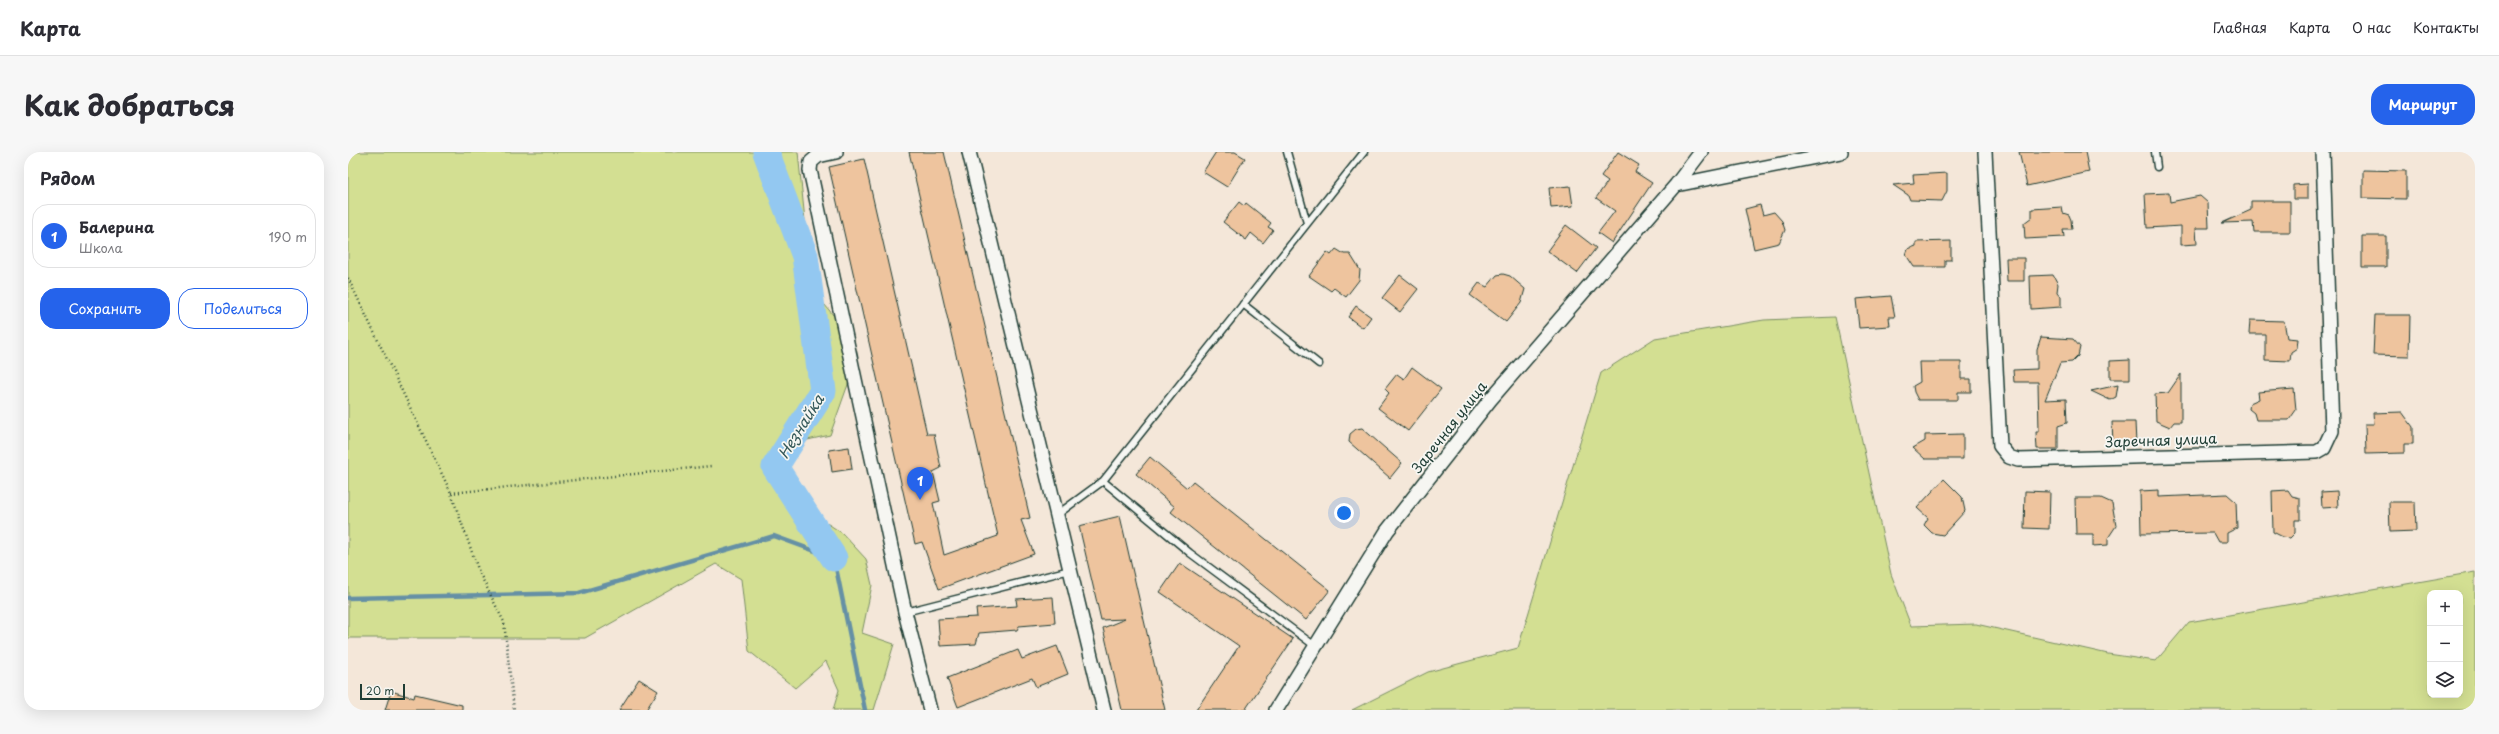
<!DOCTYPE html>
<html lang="ru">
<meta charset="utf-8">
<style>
body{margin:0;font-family:"Playpen Sans",sans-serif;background:#f7f7f7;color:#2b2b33}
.controls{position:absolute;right:12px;bottom:12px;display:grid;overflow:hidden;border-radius:8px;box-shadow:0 4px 16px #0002}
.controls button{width:36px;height:36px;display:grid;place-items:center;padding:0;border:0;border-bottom:1px solid #e1e1e2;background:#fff;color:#2b2b33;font:20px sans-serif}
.scale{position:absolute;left:12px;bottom:10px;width:45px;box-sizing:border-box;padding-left:4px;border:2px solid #1f3d34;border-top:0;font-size:11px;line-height:14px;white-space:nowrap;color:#1f3d34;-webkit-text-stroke:3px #f6f6f2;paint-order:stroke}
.you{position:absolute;left:996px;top:361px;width:14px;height:14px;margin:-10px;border:3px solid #fff;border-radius:50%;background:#1a73e8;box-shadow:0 0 0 6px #1a73e833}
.badge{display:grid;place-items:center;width:26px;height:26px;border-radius:50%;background:#2563eb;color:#fff;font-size:13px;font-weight:700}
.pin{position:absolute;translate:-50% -33px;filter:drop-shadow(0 1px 2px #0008)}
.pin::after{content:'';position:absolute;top:21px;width:14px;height:12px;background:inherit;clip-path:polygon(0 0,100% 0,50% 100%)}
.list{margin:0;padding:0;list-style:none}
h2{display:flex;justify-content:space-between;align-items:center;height:52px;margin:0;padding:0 16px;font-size:17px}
h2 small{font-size:13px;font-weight:400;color:#7c7c81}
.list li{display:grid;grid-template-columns:26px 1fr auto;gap:12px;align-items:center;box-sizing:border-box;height:64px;margin:0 8px 8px;padding:0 8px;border:1px solid #e1e1e2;border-radius:16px}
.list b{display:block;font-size:15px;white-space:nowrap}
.list p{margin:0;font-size:13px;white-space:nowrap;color:#7c7c81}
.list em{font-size:13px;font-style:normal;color:#7c7c81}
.actions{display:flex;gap:8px;padding:12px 16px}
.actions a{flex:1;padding:9px 0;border:1px solid #2563eb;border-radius:16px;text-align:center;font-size:14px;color:#2563eb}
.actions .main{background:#2563eb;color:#fff}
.icon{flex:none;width:22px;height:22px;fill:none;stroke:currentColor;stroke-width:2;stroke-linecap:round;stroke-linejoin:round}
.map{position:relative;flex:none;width:2127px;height:558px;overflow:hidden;border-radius:16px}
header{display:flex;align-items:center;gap:24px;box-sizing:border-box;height:56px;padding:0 20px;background:#fff;border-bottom:1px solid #e1e1e2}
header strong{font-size:19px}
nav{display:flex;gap:22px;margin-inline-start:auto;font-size:14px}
.intro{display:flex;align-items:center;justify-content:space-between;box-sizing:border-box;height:96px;padding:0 24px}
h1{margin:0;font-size:28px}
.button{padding:10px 18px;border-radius:16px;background:#2563eb;color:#fff;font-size:14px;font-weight:700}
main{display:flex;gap:24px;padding:0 24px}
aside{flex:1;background:#fff;border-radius:16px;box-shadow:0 4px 16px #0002}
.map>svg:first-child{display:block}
</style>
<header>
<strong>Карта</strong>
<nav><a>Главная</a><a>Карта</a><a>О нас</a><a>Контакты</a></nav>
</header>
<div class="intro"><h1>Как добраться</h1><a class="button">Маршрут</a></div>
<main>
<aside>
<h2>Рядом<small></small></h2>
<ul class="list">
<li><span class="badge">1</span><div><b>Балерина</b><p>Школа</p></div><em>190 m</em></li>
</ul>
<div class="actions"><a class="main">Сохранить</a><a>Поделиться</a></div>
</aside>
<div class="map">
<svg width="2127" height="558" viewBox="0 0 2127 558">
<rect width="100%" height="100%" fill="#f4e7d9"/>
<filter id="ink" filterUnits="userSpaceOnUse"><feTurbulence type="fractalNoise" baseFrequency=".025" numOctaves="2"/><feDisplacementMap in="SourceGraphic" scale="8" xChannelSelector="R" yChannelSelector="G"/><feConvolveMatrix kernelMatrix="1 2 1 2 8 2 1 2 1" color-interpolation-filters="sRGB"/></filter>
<g filter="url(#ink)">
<!-- green -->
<path fill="#d3df92" stroke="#798e63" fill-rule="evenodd" d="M 0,0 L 450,0 L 464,137 L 494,174 L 503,224 L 482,283 L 428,295 L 465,362 L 494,381 L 518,407 L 524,433 L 514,481 L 546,492 L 526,558 L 485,558 L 491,538 L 478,509 L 447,536 L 401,499 L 393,427 L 368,412 L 237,486 L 0,486 Z
M 1487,165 L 1543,422 L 1563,474 L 1628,472 L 1760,502 L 1808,509 L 1841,470 L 2127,420 L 2127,558 L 1004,558 L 1080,520 L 1170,496 L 1253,221 L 1307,186 L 1416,168 ZM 2082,441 L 2112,441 L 2112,543 L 2082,543 Z"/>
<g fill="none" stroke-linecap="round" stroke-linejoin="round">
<!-- stream -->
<path stroke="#6590a5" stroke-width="4.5" d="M 0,446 L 231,441 L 426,384 L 486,406 L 517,558"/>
<!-- river -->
<path stroke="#93c8f1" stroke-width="27" d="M 418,0 L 457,104 L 475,239 L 427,315 L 486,406"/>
</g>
<!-- building -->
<path fill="#eec49e" stroke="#1f3d34" d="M 561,0 L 596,0 L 682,366 L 673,368 L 686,402 L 591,437 L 574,390 L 567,392 L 481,15 L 516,7 L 579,282 L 586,282 L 593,316 L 585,320 L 592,349 L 585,351 L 596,403 L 650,384 Z
M 868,0 L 887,0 L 897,6 L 879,35 L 855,20 Z
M 1270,0 L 1291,13 L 1287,20 L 1304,31 L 1264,91 L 1250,81 L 1267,59 L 1248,46 L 1260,29 L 1253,24 Z
M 1671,0 L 1737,0 L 1741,20 L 1679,34 Z
M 2015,18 L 2058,19 L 2058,47 L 2015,46 Z
M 1599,21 L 1599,39 L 1594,49 L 1562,48 L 1560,43 L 1545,33 L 1566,31 L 1565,23 Z
M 1960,32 L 1960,47 L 1945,47 L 1945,33 Z
M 1222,34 L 1225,54 L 1203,56 L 1201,36 Z
M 1821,41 L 1822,50 L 1852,44 L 1860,51 L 1861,76 L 1848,76 L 1849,92 L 1833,93 L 1833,74 L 1799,76 L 1797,42 Z
M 1903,49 L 1942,49 L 1942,80 L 1906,80 L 1905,70 L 1874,71 L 1903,58 Z
M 891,50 L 896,54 L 898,51 L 923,71 L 920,75 L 925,78 L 915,91 L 903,81 L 898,88 L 875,70 Z
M 1412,53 L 1415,63 L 1426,60 L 1434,69 L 1437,78 L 1431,91 L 1406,97 L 1397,57 Z
M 1714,55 L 1715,61 L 1721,63 L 1723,68 L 1724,77 L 1715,77 L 1716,85 L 1677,87 L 1676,71 L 1684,65 L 1684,57 Z
M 1218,73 L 1248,96 L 1229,121 L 1199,99 Z
M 2014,84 L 2038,84 L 2038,115 L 2014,115 Z
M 1603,89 L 1603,108 L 1597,108 L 1597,115 L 1566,115 L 1558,103 L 1560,97 L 1568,94 L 1568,90 Z
M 988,97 L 996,102 L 1002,102 L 1012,118 L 1011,128 L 998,145 L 986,136 L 983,139 L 961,124 L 979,100 L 983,103 Z
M 1658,106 L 1676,106 L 1676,129 L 1659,129 Z
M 1155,122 L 1162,124 L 1177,137 L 1173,151 L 1158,170 L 1122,143 L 1131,131 L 1139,135 L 1149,123 Z
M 1052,123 L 1070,137 L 1052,160 L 1034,146 Z
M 1705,123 L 1710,132 L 1709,140 L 1713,145 L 1713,155 L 1683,157 L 1682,124 Z
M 1543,144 L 1547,165 L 1541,165 L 1542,174 L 1511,176 L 1508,147 Z
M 1008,154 L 1023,165 L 1015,176 L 1000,165 Z
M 2027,163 L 2062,163 L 2061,204 L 2025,203 Z
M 1902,168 L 1936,169 L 1939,186 L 1950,187 L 1949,196 L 1943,200 L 1942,209 L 1917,208 L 1917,182 L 1901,182 Z
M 1693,185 L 1725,187 L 1732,195 L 1730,204 L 1724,210 L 1712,211 L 1697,248 L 1718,247 L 1719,271 L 1710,274 L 1710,297 L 1689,297 L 1688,280 L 1691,280 L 1690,230 L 1666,230 L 1665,218 L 1689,217 L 1689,197 Z
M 1782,208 L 1782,227 L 1762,227 L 1762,209 Z
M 1571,210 L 1613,210 L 1613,227 L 1623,227 L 1623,240 L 1610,240 L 1610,248 L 1570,248 L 1566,240 L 1565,234 L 1572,230 Z
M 1064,215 L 1093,237 L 1060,279 L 1030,256 L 1041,241 L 1037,237 L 1049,222 L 1056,227 Z
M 1833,222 L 1833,270 L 1826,270 L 1822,275 L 1808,269 L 1807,242 L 1820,241 Z
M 1770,233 L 1768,245 L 1762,248 L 1743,239 Z
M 1946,237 L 1948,258 L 1941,268 L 1908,268 L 1906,261 L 1901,257 L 1902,251 L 1911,247 L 1910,240 Z
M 2054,260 L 2065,275 L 2065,292 L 2056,292 L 2056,301 L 2018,302 L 2017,272 L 2026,272 L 2025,261 Z
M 1764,270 L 1787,270 L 1788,292 L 1765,292 Z
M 1014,276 L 1054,311 L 1042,326 L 1001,290 L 1002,282 L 1008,277 Z
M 1615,282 L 1615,307 L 1577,307 L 1565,296 L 1577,289 L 1577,283 Z
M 501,295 L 504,317 L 484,320 L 481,298 Z
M 802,305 L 839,336 L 845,329 L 982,438 L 958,468 L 823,360 L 827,355 L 788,322 Z
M 1596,327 L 1614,345 L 1617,359 L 1595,383 L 1584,381 L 1576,373 L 1580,366 L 1569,356 Z
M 1811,338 L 1811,345 L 1879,342 L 1888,350 L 1889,376 L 1879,381 L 1879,390 L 1870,390 L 1865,381 L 1793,382 L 1792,339 Z
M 1940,338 L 1944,344 L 1952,346 L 1952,368 L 1947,368 L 1947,381 L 1942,386 L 1935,385 L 1925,380 L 1924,339 Z
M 1677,339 L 1702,340 L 1701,377 L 1676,376 Z
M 1989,339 L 1990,355 L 1974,356 L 1973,340 Z
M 1727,346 L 1753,346 L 1764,351 L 1768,374 L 1760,386 L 1760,393 L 1745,394 L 1745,382 L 1728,382 Z
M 2041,350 L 2067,350 L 2068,379 L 2042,380 Z
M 772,364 L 798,477 L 817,558 L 774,558 L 755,476 L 777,467 L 753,468 L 731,374 Z
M 832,411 L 945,487 L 897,558 L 848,558 L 891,494 L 812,440 Z
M 705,445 L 707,471 L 671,474 L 669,478 L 631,481 L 628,492 L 592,494 L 590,467 L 629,465 L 628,457 L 669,454 L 668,447 Z
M 709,494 L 720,522 L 688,535 L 684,526 L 610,555 L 599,526 L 670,498 L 674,507 Z
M 291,527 L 310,539 L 298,558 L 271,558 Z
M 43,539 L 66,546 L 67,542 L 114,553 L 114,558 L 37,558 Z"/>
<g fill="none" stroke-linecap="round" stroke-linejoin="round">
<!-- service casing -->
<g stroke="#1f3d34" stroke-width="9">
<path id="service" d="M 939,0 L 959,71
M 1807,0 L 1809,15
M 895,152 L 971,212
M 755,329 L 842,401 L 967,494
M 710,362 L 755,329 L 1016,0
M 557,460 L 722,418"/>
</g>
<!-- minor casing -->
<g stroke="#1f3d34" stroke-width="16">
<path id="minor" d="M 488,0 L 470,4 L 463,10 L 462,18 L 557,460 L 582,558
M 621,0 L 756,558
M 1637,0 L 1652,294 L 1661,305 L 1670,308 L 1969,300 L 1976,296 L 1984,279 L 1975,0
M 1328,33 L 1493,0
M 928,558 L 1039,379 L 1142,248 L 1328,33 L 1353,0"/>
</g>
<!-- path -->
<path stroke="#1f3d34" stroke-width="2.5" stroke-dasharray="1 3" stroke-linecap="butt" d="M 0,126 L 103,341 L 131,420 L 156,470 L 166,558
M 103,341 L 363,314"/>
<!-- service -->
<use href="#service" stroke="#f6f6f2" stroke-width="6"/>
<!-- minor -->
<use href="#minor" stroke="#f6f6f2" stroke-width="13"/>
</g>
</g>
<g text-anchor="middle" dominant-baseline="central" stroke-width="3.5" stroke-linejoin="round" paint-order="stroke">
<!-- street labels -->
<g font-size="14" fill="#1f3d34" stroke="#f6f6f2">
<text transform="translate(1101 275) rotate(-52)">Заречная улица</text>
<text transform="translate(1813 288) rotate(-2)">Заречная улица</text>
</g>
<!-- water labels -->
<g font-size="15" font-style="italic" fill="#36595a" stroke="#f6f6f2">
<text transform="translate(452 274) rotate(-58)">Незнайка</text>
</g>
</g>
</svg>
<div class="controls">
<button>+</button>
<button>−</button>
<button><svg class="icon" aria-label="layers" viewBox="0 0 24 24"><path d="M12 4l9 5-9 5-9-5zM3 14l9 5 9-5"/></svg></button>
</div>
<div class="scale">20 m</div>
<div class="you"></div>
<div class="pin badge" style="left:572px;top:348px">1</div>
</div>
</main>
